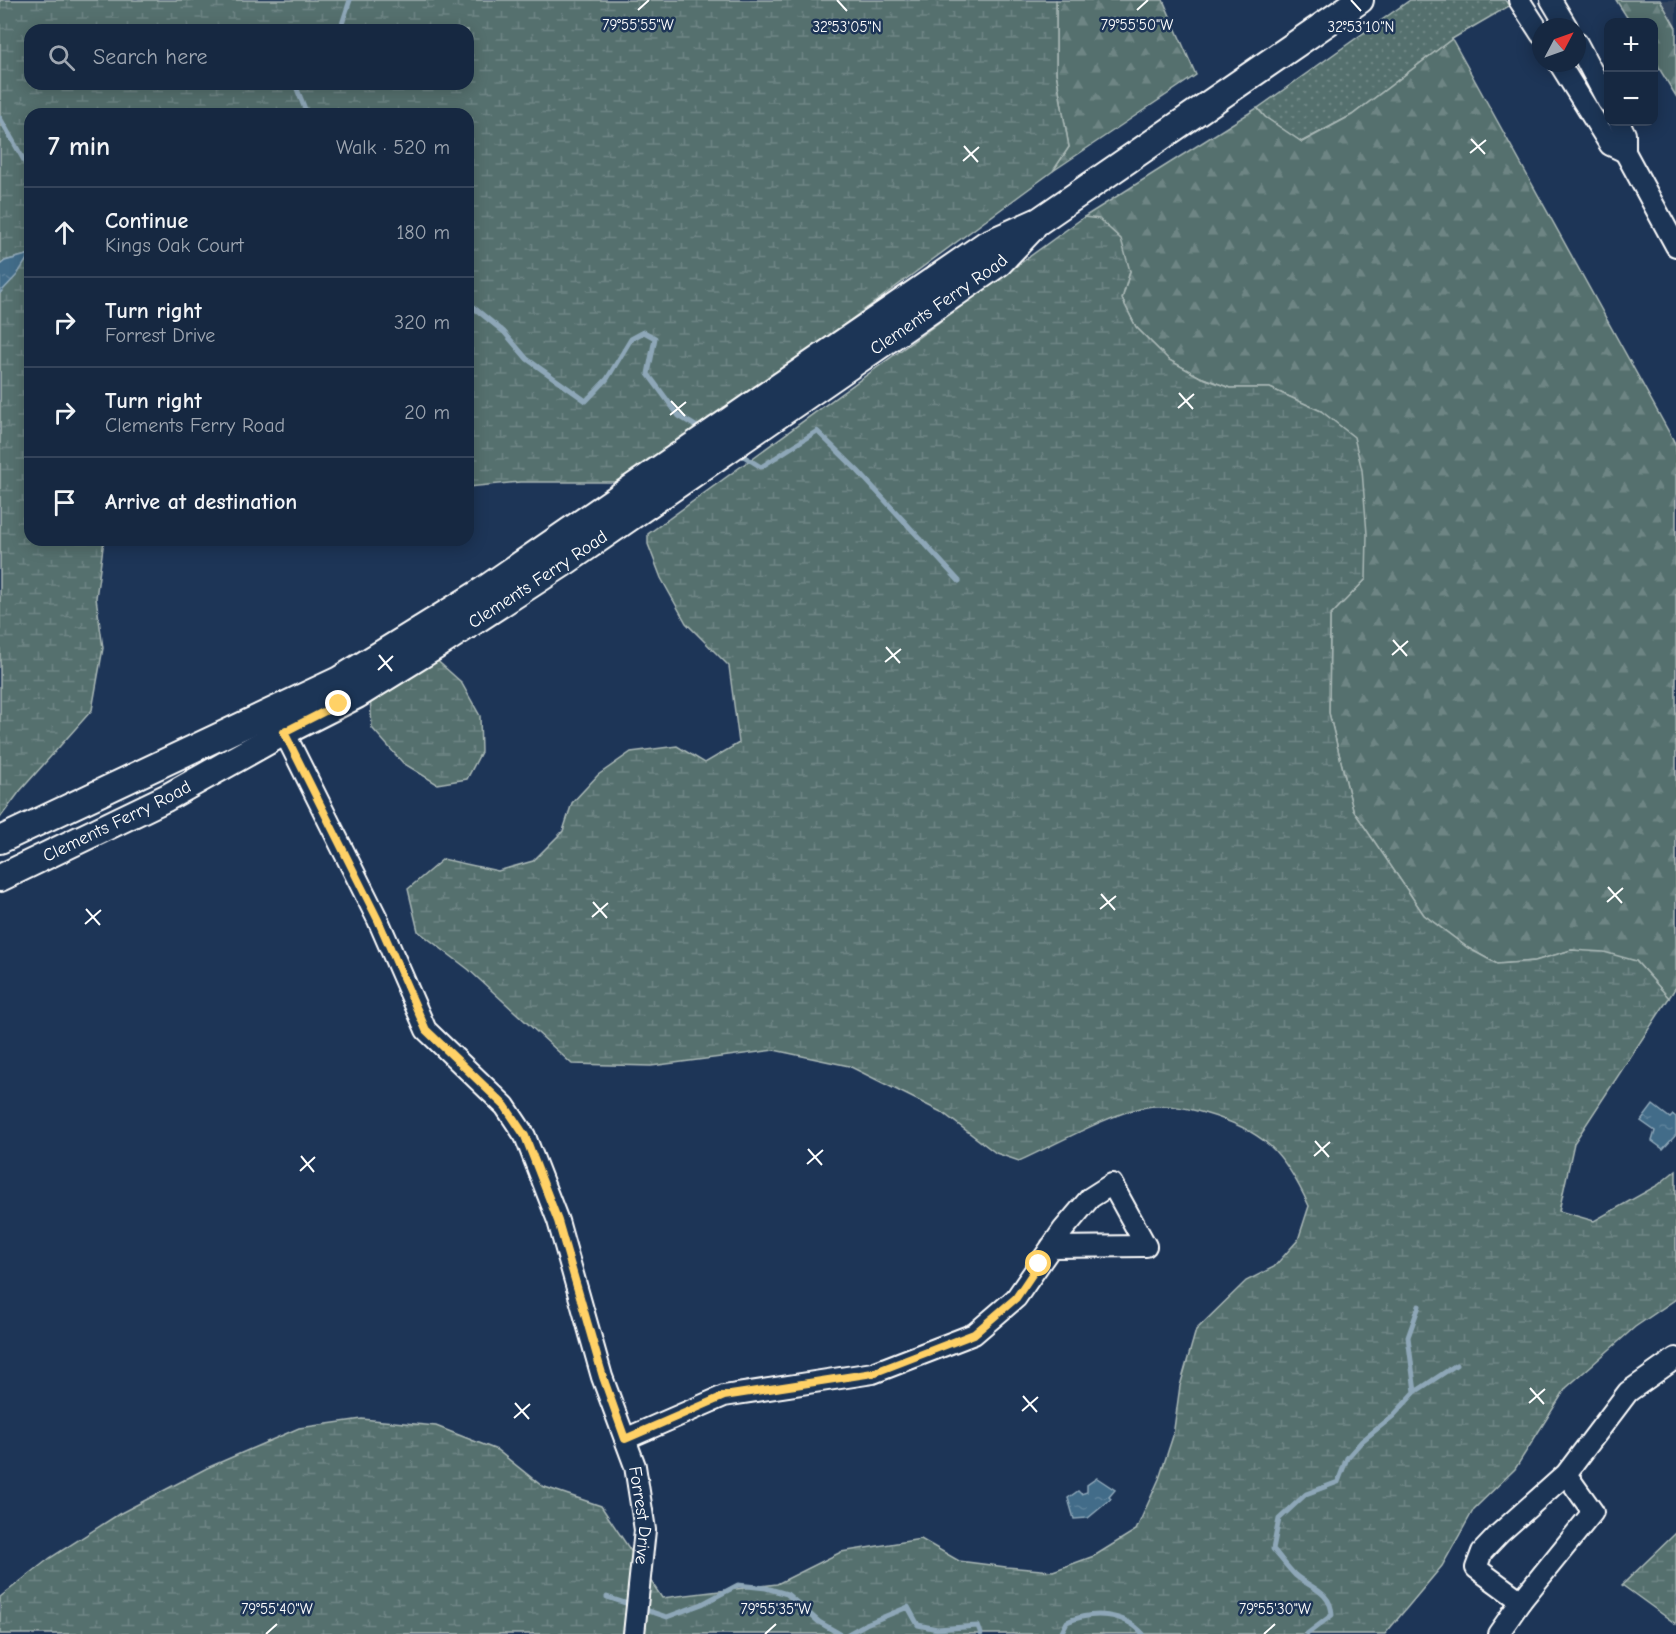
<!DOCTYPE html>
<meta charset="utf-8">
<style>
body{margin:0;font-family:"Comic Neue",sans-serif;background:#23344c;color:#f1f3f6}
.controls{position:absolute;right:18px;top:18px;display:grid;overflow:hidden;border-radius:12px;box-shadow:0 3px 15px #0003}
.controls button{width:54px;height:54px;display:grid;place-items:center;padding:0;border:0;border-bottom:2px solid #35445a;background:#162841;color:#f1f3f6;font:30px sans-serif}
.compass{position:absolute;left:1532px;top:18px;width:54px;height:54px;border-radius:50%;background:#162841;box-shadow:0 3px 15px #0003;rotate:49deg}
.stop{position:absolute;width:18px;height:18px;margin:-14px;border:4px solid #ffd166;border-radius:50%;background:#fff}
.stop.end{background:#ffd166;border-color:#fff;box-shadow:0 2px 6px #0008}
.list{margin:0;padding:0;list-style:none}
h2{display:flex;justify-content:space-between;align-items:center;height:78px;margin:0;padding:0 24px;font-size:26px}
h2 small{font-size:20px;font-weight:400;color:#9ea6b1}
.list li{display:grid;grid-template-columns:39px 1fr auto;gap:18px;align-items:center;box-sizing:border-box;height:90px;padding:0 24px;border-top:2px solid #35445a}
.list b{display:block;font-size:22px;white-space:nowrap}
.list p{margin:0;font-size:20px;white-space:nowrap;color:#9ea6b1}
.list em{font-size:20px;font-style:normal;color:#9ea6b1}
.icon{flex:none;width:33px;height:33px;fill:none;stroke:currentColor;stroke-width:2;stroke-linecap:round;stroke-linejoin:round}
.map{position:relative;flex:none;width:1676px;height:1634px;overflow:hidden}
.search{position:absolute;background:#162841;box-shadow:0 3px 15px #0003;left:24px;top:24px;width:450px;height:66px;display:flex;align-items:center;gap:15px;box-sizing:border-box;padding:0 21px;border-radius:18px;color:#9ea6b1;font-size:22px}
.panel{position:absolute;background:#162841;box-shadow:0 3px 15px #0003;left:24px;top:108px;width:450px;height:438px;border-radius:18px}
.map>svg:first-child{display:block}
</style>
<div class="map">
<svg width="1676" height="1634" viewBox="0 0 1676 1634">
<defs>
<pattern id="grass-dots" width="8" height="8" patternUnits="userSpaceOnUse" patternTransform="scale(1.5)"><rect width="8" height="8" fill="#55706e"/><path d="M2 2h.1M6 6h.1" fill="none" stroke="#6e8584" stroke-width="1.8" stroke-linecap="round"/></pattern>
<pattern id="forest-firs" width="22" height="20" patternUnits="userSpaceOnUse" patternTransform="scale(1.5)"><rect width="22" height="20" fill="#55706e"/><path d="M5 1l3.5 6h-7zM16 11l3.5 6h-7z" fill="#6e8584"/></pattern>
<pattern id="wetland-marsh" width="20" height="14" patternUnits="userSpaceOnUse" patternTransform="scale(1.5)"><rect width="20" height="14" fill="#55706e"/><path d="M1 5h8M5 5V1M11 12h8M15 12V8" fill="none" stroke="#6e8584"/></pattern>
<pattern id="water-ripples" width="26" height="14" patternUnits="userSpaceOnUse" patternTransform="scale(1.5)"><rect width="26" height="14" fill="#426c89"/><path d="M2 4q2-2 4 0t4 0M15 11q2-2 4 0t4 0" fill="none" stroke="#5e829b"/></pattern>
</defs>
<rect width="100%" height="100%" fill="#1d3557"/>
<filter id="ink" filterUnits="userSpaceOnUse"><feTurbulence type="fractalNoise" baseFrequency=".0167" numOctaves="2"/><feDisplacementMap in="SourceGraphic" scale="12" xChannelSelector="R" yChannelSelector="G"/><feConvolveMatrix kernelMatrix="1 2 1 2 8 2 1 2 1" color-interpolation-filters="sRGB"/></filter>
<g filter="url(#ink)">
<!-- built -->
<path fill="#32445e" d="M 1660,0 L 1676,0 L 1676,28 Z"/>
<!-- grass -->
<path fill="url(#grass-dots)" stroke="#aab8b6" stroke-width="1.5" d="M 1410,0 L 1505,0 L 1509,6 L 1452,39 L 1352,115 L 1301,142 L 1265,117 L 1258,108 Z"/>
<!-- forest -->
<path fill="url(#forest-firs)" stroke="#aab8b6" stroke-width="1.5" d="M 1056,0 L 1163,0 L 1196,75 L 1053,171 L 1069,147 L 1056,73 Z
M 1616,0 L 1660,0 L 1676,28 L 1676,96 L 1654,60 L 1654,22 L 1630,22 Z
M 1452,39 L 1676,445 L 1676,987 L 1669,998 L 1636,961 L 1572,950 L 1535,961 L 1497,964 L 1468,948 L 1424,915 L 1353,810 L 1329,713 L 1330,616 L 1366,579 L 1321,411 L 1270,388 L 1230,388 L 1200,377 L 1169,360 L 1136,327 L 1122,299 L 1130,271 L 1084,217 L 1257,108 L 1265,117 L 1302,142 L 1352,115 Z"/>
<!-- wetland -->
<path fill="url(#wetland-marsh)" stroke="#aab8b6" stroke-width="1.5" fill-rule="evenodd" d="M 0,0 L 1056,0 L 1056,73 L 1069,147 L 1053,171 L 644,472 L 626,482 L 520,482 L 468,487 L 468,114 L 30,114 L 30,254 L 5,261 L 0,265 ZM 30,30 L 468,30 L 468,84 L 30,84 Z
M 1084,217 L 1099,219 L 1121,239 L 1130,271 L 1122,299 L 1136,327 L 1169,360 L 1200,377 L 1230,388 L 1270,388 L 1321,411 L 1354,437 L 1362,470 L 1367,534 L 1366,579 L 1330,616 L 1329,713 L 1353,810 L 1424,915 L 1468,948 L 1497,964 L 1535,961 L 1571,950 L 1604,952 L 1636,961 L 1669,998 L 1574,1143 L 1559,1211 L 1594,1221 L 1658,1185 L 1676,1170 L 1676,1299 L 1635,1327 L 1566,1388 L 1515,1469 L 1474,1509 L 1442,1566 L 1385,1634 L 0,1634 L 0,1597 L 50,1558 L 119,1514 L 207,1468 L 299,1428 L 362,1419 L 436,1426 L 497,1450 L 542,1486 L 601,1506 L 662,1598 L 777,1584 L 841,1552 L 921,1539 L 959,1561 L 1006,1567 L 1053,1571 L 1094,1556 L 1136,1530 L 1159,1479 L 1173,1436 L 1180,1386 L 1196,1330 L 1246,1281 L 1274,1267 L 1298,1240 L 1309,1206 C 1284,1151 1263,1130 1204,1113 C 1183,1107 1163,1103 1141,1108 C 1105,1116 1055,1145 1019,1161 L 996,1153 L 943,1113 L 849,1066 L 774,1050 L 651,1066 L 572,1064 L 468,969 L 418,931 L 408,889 L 443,859 L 498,871 L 533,861 L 563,831 L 572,803 L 598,775 L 631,752 L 677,746 L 705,763 L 739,743 L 729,666 L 686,623 L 661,578 L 648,544 L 648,534 Z
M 30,256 L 30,540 L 104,540 L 96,598 L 103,648 L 92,710 L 20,791 L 0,818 L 0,293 Z
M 432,656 L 461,682 L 480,716 L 481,752 L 467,779 L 437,784 L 403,763 L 372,728 L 370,696 Z
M 1676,1533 L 1676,1624 L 1622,1585 Z"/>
<!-- water -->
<path fill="url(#water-ripples)" stroke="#8ea7b8" stroke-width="1.5" d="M 30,254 L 17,275 L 0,293 L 0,265 L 5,261 Z
M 1653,1105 L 1670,1118 L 1673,1115 L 1676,1117 L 1676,1135 L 1663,1149 L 1652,1141 L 1655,1131 L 1641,1121 Z
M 1097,1478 L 1115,1490 L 1109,1497 L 1111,1499 L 1088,1518 L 1074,1519 L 1068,1498 L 1078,1491 L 1081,1494 L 1087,1492 L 1087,1485 Z"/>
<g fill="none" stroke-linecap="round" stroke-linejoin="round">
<!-- stream -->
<path stroke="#8ea7b8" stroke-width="5" d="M 340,30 L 350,0
M 295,84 L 307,114
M 0,118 L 30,171
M 468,303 L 504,332 L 527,359 L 586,401 L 607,379 L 631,339 L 644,332 L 655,338 L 648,374 L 679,416 L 702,430
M 737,452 L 761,467 L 817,431 L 858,471 L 959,581
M 1415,1392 L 1408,1337 L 1419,1306
M 607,1597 L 667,1617 L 702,1604 L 738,1585 L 766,1588 L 787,1594 L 819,1622 L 840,1634
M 848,1634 L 866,1624 L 908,1607 L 918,1625 L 937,1629 L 978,1626 L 981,1634
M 1061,1634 L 1067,1622 C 1092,1611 1124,1612 1143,1634
M 1307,1634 L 1332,1615 C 1331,1591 1310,1588 1295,1575 C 1287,1567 1280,1557 1273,1549 L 1279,1519 L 1306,1494 L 1338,1482 L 1347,1458 L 1362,1441 L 1393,1416 L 1415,1392 L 1456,1365"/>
<!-- minor casing -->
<g stroke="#fff" stroke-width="24">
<g id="minor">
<path d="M 1519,0 L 1541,34"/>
<path d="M 1551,0 L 1567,27"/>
<path d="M 1577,43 L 1608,102"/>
<path d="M 1559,63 L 1610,145 L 1625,152"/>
<path d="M 1619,122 L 1625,134 L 1625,152 L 1676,246"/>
<path id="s1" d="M 284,732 L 378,920 L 426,1030 L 505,1106 L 525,1136 L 558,1221 L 602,1377 L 635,1466 L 645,1530 L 634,1634"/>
<path d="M 625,1439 L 724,1396 L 873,1373 L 974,1334 L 1016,1298 L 1063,1230 L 1090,1198 L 1112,1184 L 1146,1246 L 1051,1247"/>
<path d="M 1566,1474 L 1593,1512 L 1521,1601 L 1476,1568 L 1482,1552 L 1500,1533 L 1566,1474 L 1628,1392 L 1676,1358"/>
<path d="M 1498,1634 L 1521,1601"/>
</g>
</g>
<!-- major casing -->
<g stroke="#fff" stroke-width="30">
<g id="major">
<path d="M 0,840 L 339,680 L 478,594 L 985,245 L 1039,221 L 1360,0"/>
<path id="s2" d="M 0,878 L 166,798 L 284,732 L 357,695 L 436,646 L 568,560 L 999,263 L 1032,228"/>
</g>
</g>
<!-- minor -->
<use href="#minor" stroke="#1d3557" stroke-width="20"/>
<!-- major -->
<use href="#major" stroke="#1d3557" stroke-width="26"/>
</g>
</g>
<g fill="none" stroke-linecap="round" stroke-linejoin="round" filter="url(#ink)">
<!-- route -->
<path stroke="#ffd166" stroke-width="8" d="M 339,704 L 284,732 L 378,920 L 426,1030 L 505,1106 L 525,1136 L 558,1221 L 603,1377 L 625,1439 L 724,1396 L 873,1373 L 974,1334 L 1016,1298 L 1039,1264"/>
</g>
<!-- ticks -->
<path fill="none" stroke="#fff" stroke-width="2" d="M 837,0 L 847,11M 1351,0 L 1361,11M 638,10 L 649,0M 1137,10 L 1148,0M 1471,139 L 1485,154M 964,146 L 978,162M 1470,153 L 1486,140M 963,161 L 979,147M 1179,393 L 1193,409M 671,401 L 685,416M 1178,408 L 1194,394M 670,415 L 686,402M 1393,640 L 1407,656M 886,647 L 900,663M 379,655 L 392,671M 1392,655 L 1408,641M 885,662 L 901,649M 378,670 L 393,656M 1608,887 L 1622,903M 1101,894 L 1115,910M 593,902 L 607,918M 1607,902 L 1623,888M 86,909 L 100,925M 1100,909 L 1116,896M 592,917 L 608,903M 85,924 L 101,910M 1315,1141 L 1329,1157M 808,1149 L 822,1165M 301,1156 L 314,1172M 1314,1156 L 1330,1142M 807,1164 L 823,1150M 300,1171 L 315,1157M 1530,1388 L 1544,1404M 1023,1396 L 1037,1412M 515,1403 L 529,1419M 1529,1403 L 1545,1389M 1022,1411 L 1038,1397M 514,1418 L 530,1404M 266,1634 L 277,1624M 765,1634 L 776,1624M 1264,1634 L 1275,1624"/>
<g text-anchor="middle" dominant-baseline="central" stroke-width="5" stroke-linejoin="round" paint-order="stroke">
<!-- street labels -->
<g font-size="18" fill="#fff" stroke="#1d3557">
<text stroke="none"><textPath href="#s2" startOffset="1102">Clements Ferry Road</textPath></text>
<text stroke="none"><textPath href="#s2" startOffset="616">Clements Ferry Road</textPath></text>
<text stroke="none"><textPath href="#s2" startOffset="130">Clements Ferry Road</textPath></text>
<text stroke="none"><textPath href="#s1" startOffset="874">Forrest Drive</textPath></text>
</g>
</g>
<g font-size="15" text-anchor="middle" fill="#fff" stroke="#1d3557" stroke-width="5" stroke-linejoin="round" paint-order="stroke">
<text x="638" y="30">79°55'55"W</text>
<text x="1137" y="30">79°55'50"W</text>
<text x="847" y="32">32°53'05"N</text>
<text x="1361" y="32">32°53'10"N</text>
<text x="277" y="1614">79°55'40"W</text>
<text x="776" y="1614">79°55'35"W</text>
<text x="1275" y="1614">79°55'30"W</text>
</g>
</svg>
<div class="controls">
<button>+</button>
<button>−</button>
</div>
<svg class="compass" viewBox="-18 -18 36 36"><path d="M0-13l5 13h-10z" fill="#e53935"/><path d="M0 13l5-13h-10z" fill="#9ea6b1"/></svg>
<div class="stop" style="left:1039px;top:1264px"></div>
<div class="stop end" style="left:339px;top:704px"></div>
<div class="search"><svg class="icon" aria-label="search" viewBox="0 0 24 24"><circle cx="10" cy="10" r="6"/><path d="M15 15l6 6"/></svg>Search here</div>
<section class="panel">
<h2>7 min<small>Walk · 520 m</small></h2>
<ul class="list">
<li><svg class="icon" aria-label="ahead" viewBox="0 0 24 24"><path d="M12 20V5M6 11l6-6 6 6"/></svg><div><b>Continue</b><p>Kings Oak Court</p></div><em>180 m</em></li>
<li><svg class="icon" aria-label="right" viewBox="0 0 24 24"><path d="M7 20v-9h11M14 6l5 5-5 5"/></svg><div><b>Turn right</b><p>Forrest Drive</p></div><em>320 m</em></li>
<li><svg class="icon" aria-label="right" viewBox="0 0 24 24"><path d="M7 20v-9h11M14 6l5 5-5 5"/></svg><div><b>Turn right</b><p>Clements Ferry Road</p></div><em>20 m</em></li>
<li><svg class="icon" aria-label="arrive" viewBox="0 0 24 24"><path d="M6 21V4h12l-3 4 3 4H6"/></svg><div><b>Arrive at destination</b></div></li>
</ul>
</section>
</div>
